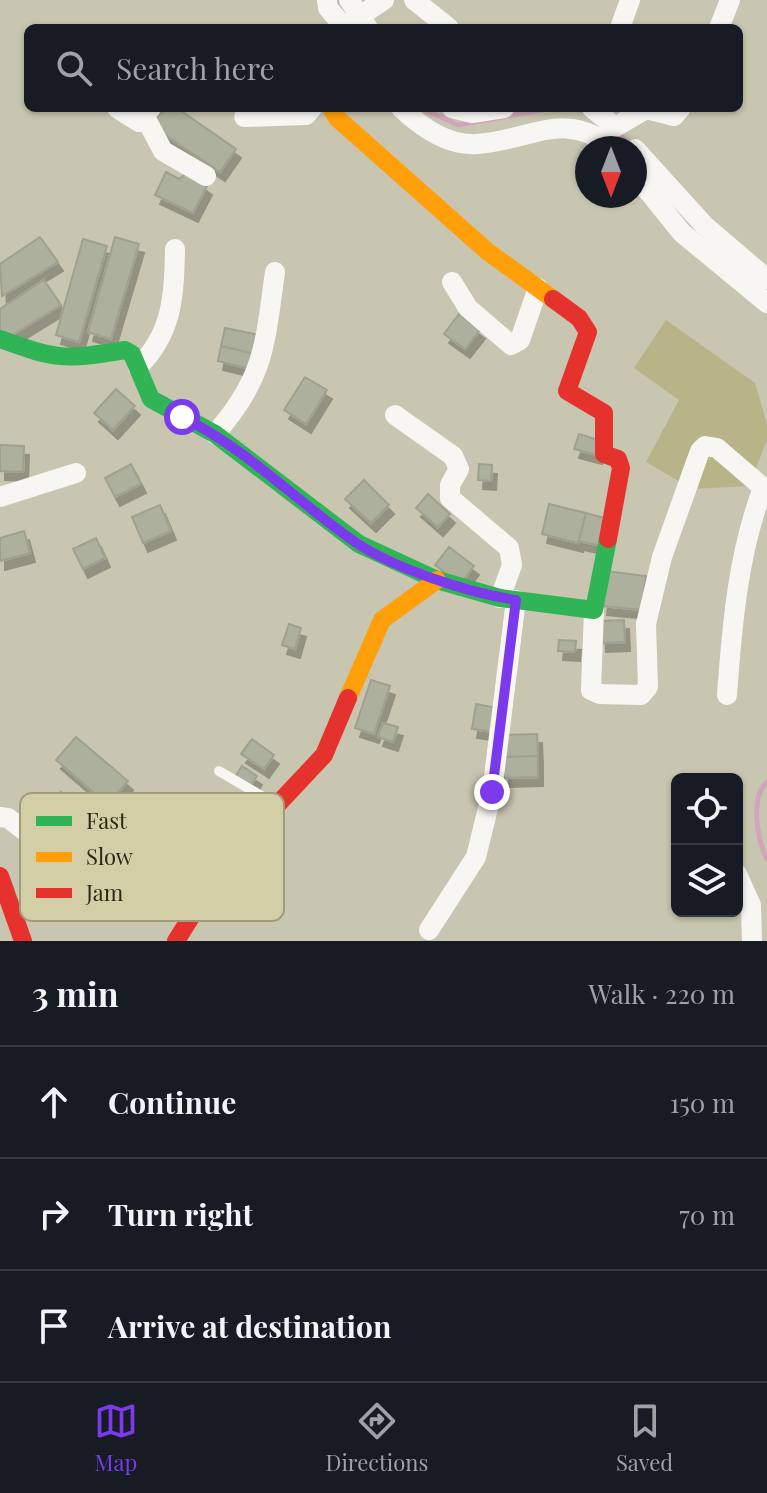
<!DOCTYPE html>
<meta charset="utf-8">
<style>
body{margin:0;font-family:"Playfair Display",serif;background:#20242c;color:#f1f3f6}
.controls{position:absolute;right:24px;bottom:24px;display:grid;overflow:hidden;border-radius:12px;box-shadow:0 2px 6px #0004}
.controls button{width:72px;height:72px;display:grid;place-items:center;padding:0;border:0;border-bottom:2px solid #363941;background:#171b24;color:#f1f3f6;font:40px sans-serif}
.compass{position:absolute;left:575px;top:136px;width:72px;height:72px;border-radius:50%;background:#171b24;box-shadow:0 2px 6px #0004;rotate:180deg}
.stop{position:absolute;width:24px;height:24px;margin:-18px;border:6px solid #7c3aed;border-radius:50%;background:#fff}
.stop.end{background:#7c3aed;border-color:#fff;box-shadow:0 2px 8px #0008}
.list{margin:0;padding:0;list-style:none}
h2{display:flex;justify-content:space-between;align-items:center;height:104px;margin:0;padding:0 32px;font-size:34px}
h2 small{font-size:26px;font-weight:400;color:#9ea1a6}
.list li{display:grid;grid-template-columns:52px 1fr auto;gap:24px;align-items:center;box-sizing:border-box;height:112px;padding:0 32px;border-top:2px solid #363941}
.list b{display:block;font-size:30px;white-space:nowrap}
.list em{font-size:26px;font-style:normal;color:#9ea1a6}
.icon{flex:none;width:44px;height:44px;fill:none;stroke:currentColor;stroke-width:2;stroke-linecap:round;stroke-linejoin:round}
.map{position:relative;flex:none;width:767px;height:941px;overflow:hidden}
.search{position:absolute;background:#171b24;box-shadow:0 2px 6px #0004;left:24px;right:24px;top:24px;height:88px;display:flex;align-items:center;gap:20px;box-sizing:border-box;padding:0 28px;border-radius:12px;color:#9ea1a6;font-size:30px}
.sheet{height:440px;background:#171b24}
nav{display:flex;justify-content:space-around;align-items:center;box-sizing:border-box;height:112px;border-top:2px solid #363941;background:#171b24;font-size:22px;color:#9ea1a6}
nav a{display:grid;justify-items:center;gap:4px}
nav .on{color:#7c3aed}
.map>svg:first-child{display:block}
</style>
<div class="map">
<svg width="767" height="941" viewBox="0 0 767 941">
<defs>
<filter id="shadow"><feDropShadow dx="5" dy="9" stdDeviation="0" flood-color="#0004"/></filter>
</defs>
<rect width="100%" height="100%" fill="#c8c6b0"/>
<!-- green -->
<path fill="#b9b488" d="M 666,320 L 755,383 L 767,424 L 767,440 L 749,486 L 692,489 L 646,462 L 679,400 L 634,368 Z"/>
<g fill="none" stroke-linecap="round" stroke-linejoin="round">
<!-- stream -->
<path stroke="#d2a6ba" stroke-width="5" d="M 338,0 L 343,11
M 421,108 L 458,125 L 553,108
M 564,108 L 587,111
M 616,131 L 631,147
M 767,782 C 750,797 757,840 767,859"/>
</g>
<!-- building -->
<path fill="#aeb09e" stroke="#9fa190" stroke-width="2" filter="url(#shadow)" d="M 167,108 L 177,108 L 236,149 L 220,172 L 149,124 Z
M 166,172 L 179,179 L 188,172 L 207,186 L 193,213 L 155,195 Z
M 40,237 L 58,262 L 2,296 L 0,264 Z
M 115,237 L 139,244 L 111,339 L 88,332 Z
M 83,239 L 107,246 L 79,342 L 56,335 Z
M 44,280 L 61,305 L 6,339 L 0,331 L 0,309 Z
M 459,314 L 480,330 L 465,349 L 444,334 Z
M 225,328 L 259,335 L 255,354 L 221,346 Z
M 221,346 L 255,354 L 251,369 L 218,361 Z
M 305,377 L 327,390 L 306,424 L 284,410 Z
M 116,389 L 135,406 L 113,430 L 94,413 Z
M 579,434 L 601,441 L 597,455 L 574,449 Z
M 0,445 L 24,446 L 23,472 L 0,471 Z
M 131,464 L 141,484 L 115,497 L 105,478 Z
M 479,464 L 492,465 L 491,481 L 478,480 Z
M 364,480 L 389,505 L 371,523 L 345,499 Z
M 428,494 L 450,514 L 438,527 L 416,508 Z
M 549,504 L 586,513 L 578,543 L 542,534 Z
M 160,505 L 171,531 L 143,543 L 132,517 Z
M 586,513 L 612,520 L 606,547 L 579,541 Z
M 24,531 L 30,553 L 0,561 L 0,538 Z
M 96,538 L 105,558 L 83,569 L 73,549 Z
M 449,547 L 474,566 L 460,584 L 435,565 Z
M 606,571 L 646,576 L 642,610 L 602,606 Z
M 624,620 L 625,642 L 601,643 L 600,621 Z
M 289,624 L 301,628 L 295,649 L 282,645 Z
M 559,640 L 576,641 L 575,652 L 558,651 Z
M 371,680 L 390,686 L 374,734 L 355,728 Z
M 476,704 L 497,708 L 493,732 L 472,729 Z
M 383,723 L 398,727 L 393,742 L 378,737 Z
M 537,734 L 538,756 L 503,757 L 502,735 Z
M 76,737 L 128,781 L 108,805 L 56,760 Z
M 252,739 L 274,755 L 264,769 L 241,754 Z
M 538,756 L 538,777 L 504,778 L 503,757 Z
M 242,766 L 257,776 L 250,787 L 235,777 Z
M 61,792 L 73,802 L 65,812 L 52,802 Z"/>
<g fill="none" stroke-linecap="round" stroke-linejoin="round">
<!-- lane -->
<path stroke="#f7f6f3" stroke-width="10" d="M 219,771 L 275,804"/>
<!-- street -->
<path stroke="#f7f6f3" stroke-width="20" d="M 327,0 L 328,8 L 345,28
M 349,0 L 368,28
M 414,0 L 449,28
M 360,16 L 384,0
M 620,28 L 630,0
M 719,28 L 730,0
M 117,108 L 139,122 L 151,108
M 401,108 C 421,127 448,146 477,144 C 530,141 564,108 613,148
M 452,108 L 472,113 L 504,108
M 592,108 L 615,127 L 646,109 L 674,116 L 681,108
M 145,117 L 163,151 L 206,176
M 244,117 L 306,115 L 312,108
M 635,149 L 704,225 L 767,279
M 635,175 L 682,233 L 767,303
M 452,282 L 468,308 L 511,345 L 520,340 L 538,288
M 138,367 C 173,333 174,295 175,249
M 395,415 L 453,456 L 459,469 L 450,485 L 450,498 L 509,548 L 512,565 L 500,598
M 215,434 C 265,378 265,343 275,272
M 0,497 L 76,473
M 594,610 L 591,690 L 600,694 L 641,695 L 648,687 L 646,624 L 662,557 L 700,451 L 705,446 L 717,448 L 767,491
M 727,695 C 732,626 738,553 763,488
M 0,817 L 8,818 L 38,841
M 737,874 L 751,905 L 752,941
M 429,930 L 476,857 L 492,792 L 516,600"/>
<!-- fast -->
<path stroke="#30b455" stroke-width="18" d="M 0,339 C 57,360 65,360 125,350 L 132,354 L 151,399 L 215,434 L 359,544 L 437,580 L 500,598 L 594,610 L 608,539"/>
<!-- slow -->
<path stroke="#ff9f0a" stroke-width="18" d="M 331,108 L 337,118 L 488,252 L 553,299
M 348,698 L 382,620 L 437,580"/>
<!-- jam -->
<path stroke="#e5322d" stroke-width="18" d="M 553,299 L 579,318 L 588,332 L 567,391 L 604,413 L 604,454 L 618,459 L 621,468 L 608,539
M 0,876 L 23,941
M 176,941 L 201,901 L 277,805 L 324,755 L 348,698"/>
</g>
<g fill="none" stroke-linecap="round" stroke-linejoin="round">
<!-- route -->
<path stroke="#7c3aed" stroke-width="10" d="M 182,417 C 247,449 296,501 355,542 C 395,569 469,593 516,600 L 492,792"/>
</g>
<!-- legend -->
<rect x="20" y="793" width="264" height="128" rx="12" fill="#d3cea5" stroke="#a09c7b" stroke-width="2"/>
<rect x="36" y="816" width="36" height="10" fill="#30b455"/>
<rect x="36" y="852" width="36" height="10" fill="#ff9f0a"/>
<rect x="36" y="888" width="36" height="10" fill="#e5322d"/>
<g font-size="22" fill="#2a2818">
<text x="86" y="829">Fast</text>
<text x="86" y="865">Slow</text>
<text x="86" y="901">Jam</text>
</g>
</svg>
<div class="controls">
<button><svg class="icon" aria-label="locate" viewBox="0 0 24 24"><circle cx="12" cy="12" r="6"/><path d="M12 2v4M12 18v4M2 12h4M18 12h4"/></svg></button>
<button><svg class="icon" aria-label="layers" viewBox="0 0 24 24"><path d="M12 4l9 5-9 5-9-5zM3 14l9 5 9-5"/></svg></button>
</div>
<svg class="compass" viewBox="-18 -18 36 36"><path d="M0-13l5 13h-10z" fill="#e53935"/><path d="M0 13l5-13h-10z" fill="#9ea1a6"/></svg>
<div class="stop" style="left:182px;top:417px"></div>
<div class="stop end" style="left:492px;top:792px"></div>
<div class="search"><svg class="icon" aria-label="search" viewBox="0 0 24 24"><circle cx="10" cy="10" r="6"/><path d="M15 15l6 6"/></svg>Search here</div>
</div>
<section class="sheet">
<h2>3 min<small>Walk · 220 m</small></h2>
<ul class="list">
<li><svg class="icon" aria-label="ahead" viewBox="0 0 24 24"><path d="M12 20V5M6 11l6-6 6 6"/></svg><div><b>Continue</b></div><em>150 m</em></li>
<li><svg class="icon" aria-label="right" viewBox="0 0 24 24"><path d="M7 20v-9h11M14 6l5 5-5 5"/></svg><div><b>Turn right</b></div><em>70 m</em></li>
<li><svg class="icon" aria-label="arrive" viewBox="0 0 24 24"><path d="M6 21V4h12l-3 4 3 4H6"/></svg><div><b>Arrive at destination</b></div></li>
</ul>
</section>
<nav>
<a class="on"><svg class="icon" aria-label="map" viewBox="0 0 24 24"><path d="M3 6l6-2 6 2 6-2v14l-6 2-6-2-6 2zM9 4v14M15 6v14"/></svg>Map</a>
<a><svg class="icon" aria-label="directions" viewBox="0 0 24 24"><path d="M12 3l9 9-9 9-9-9zM9 14v-3h6M13 9l2 2-2 2"/></svg>Directions</a>
<a><svg class="icon" aria-label="saved" viewBox="0 0 24 24"><path d="M7 4h10v16l-5-4-5 4z"/></svg>Saved</a>
</nav>
